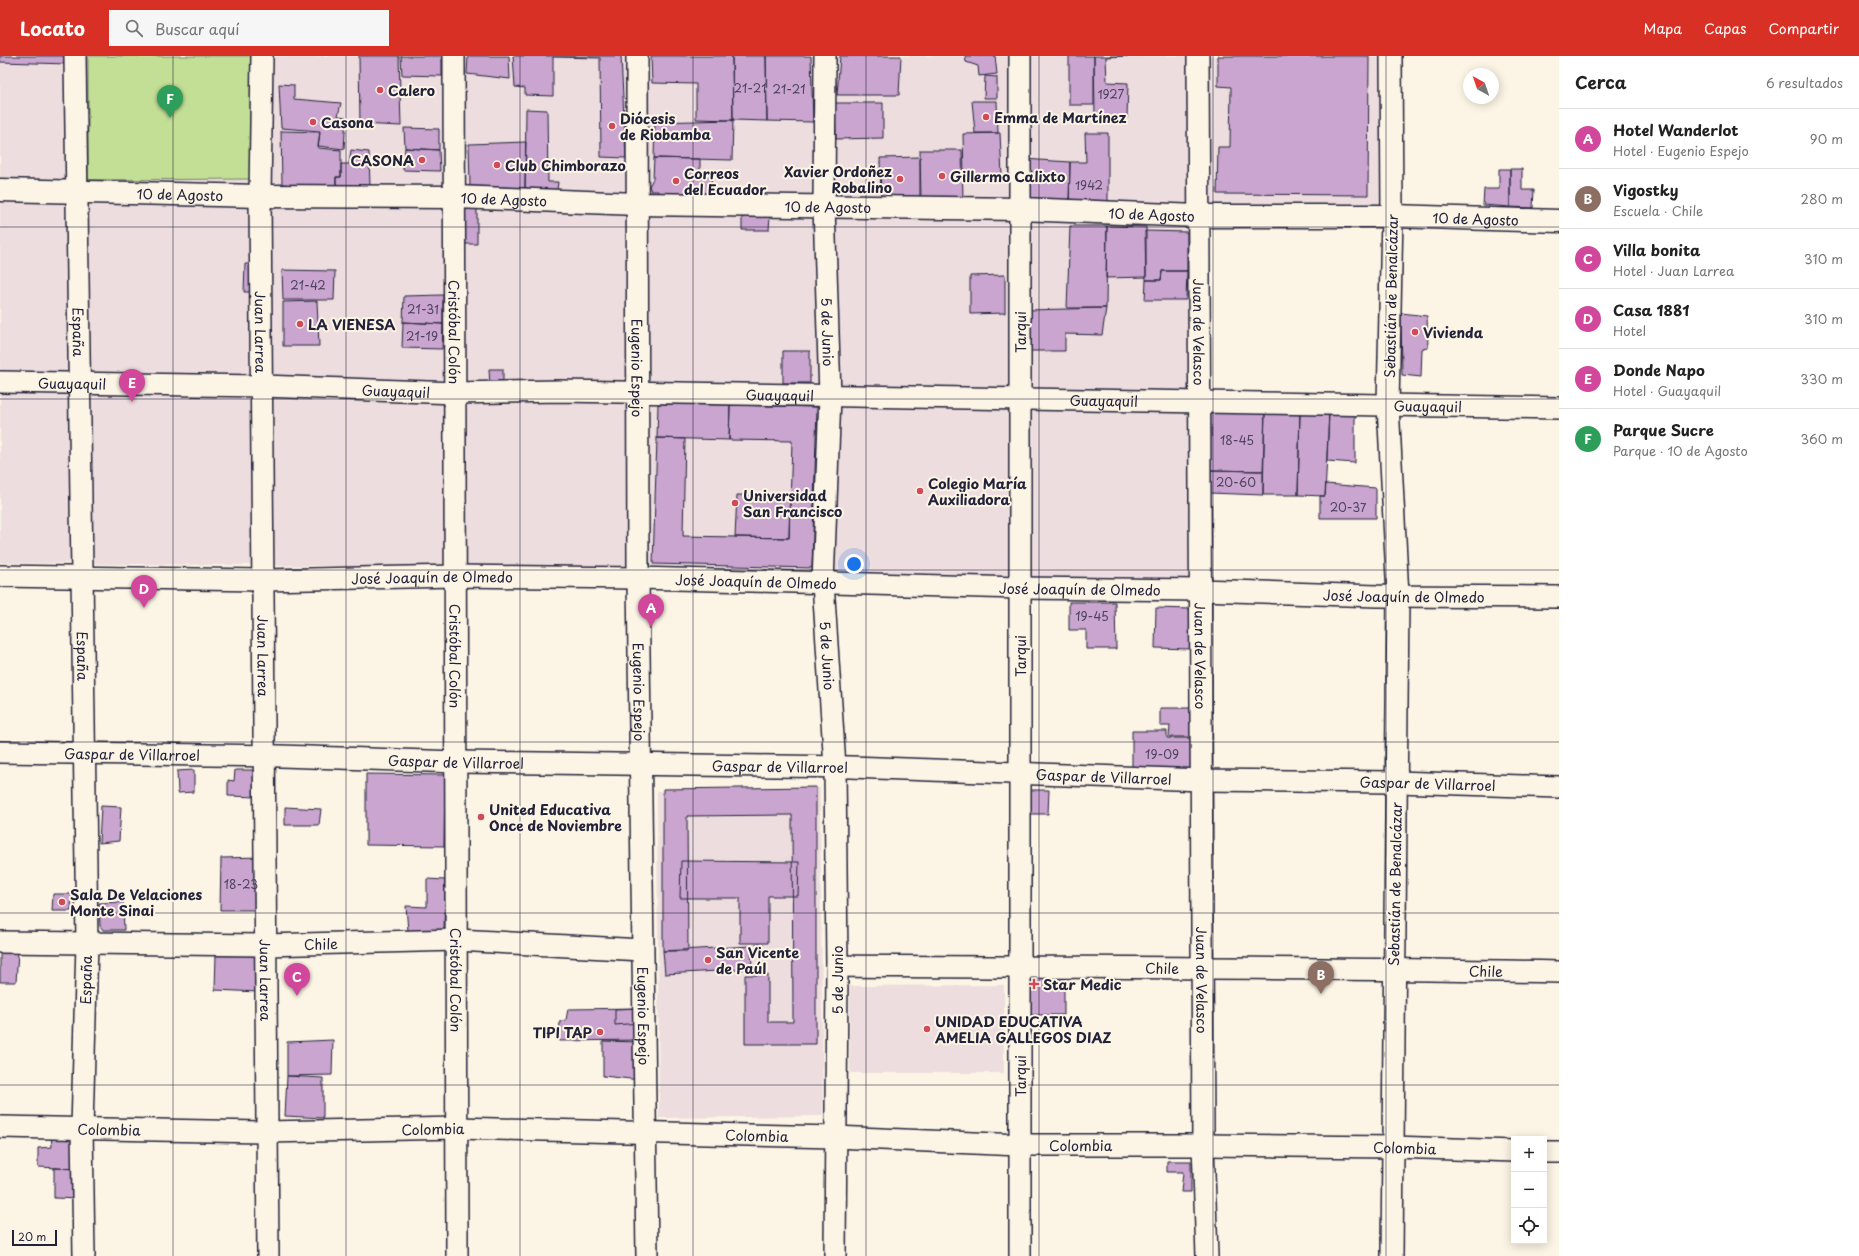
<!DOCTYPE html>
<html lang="es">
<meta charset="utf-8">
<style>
body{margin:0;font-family:"Playpen Sans",sans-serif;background:#f6f6f6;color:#222}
.controls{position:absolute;right:12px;bottom:12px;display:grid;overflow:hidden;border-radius:0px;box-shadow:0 2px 10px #0003}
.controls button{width:36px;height:36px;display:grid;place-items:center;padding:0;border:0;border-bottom:1px solid #e0e0e0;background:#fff;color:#222;font:20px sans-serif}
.compass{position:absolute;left:1463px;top:12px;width:36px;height:36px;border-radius:50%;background:#fff;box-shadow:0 2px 10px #0003;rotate:320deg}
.scale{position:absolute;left:12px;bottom:10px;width:45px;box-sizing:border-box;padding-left:4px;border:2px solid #22223b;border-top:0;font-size:11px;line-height:14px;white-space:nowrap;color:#22223b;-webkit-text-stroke:3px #fcf5e5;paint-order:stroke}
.you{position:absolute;left:854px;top:508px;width:14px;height:14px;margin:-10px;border:3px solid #fff;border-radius:50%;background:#1a73e8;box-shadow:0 0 0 6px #1a73e833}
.badge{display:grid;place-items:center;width:26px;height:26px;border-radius:50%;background:#d93025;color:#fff;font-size:13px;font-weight:700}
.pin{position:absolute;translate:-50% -33px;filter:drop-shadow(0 1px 2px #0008)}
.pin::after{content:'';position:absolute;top:21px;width:14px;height:12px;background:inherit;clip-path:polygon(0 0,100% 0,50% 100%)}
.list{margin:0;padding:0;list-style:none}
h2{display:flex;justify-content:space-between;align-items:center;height:52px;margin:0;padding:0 16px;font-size:17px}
h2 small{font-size:13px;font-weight:400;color:#767676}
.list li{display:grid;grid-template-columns:26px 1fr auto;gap:12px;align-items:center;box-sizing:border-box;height:60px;padding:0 16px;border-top:1px solid #e0e0e0}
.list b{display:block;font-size:15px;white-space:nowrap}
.list p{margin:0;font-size:13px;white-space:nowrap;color:#767676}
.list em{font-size:13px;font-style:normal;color:#767676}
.icon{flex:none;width:22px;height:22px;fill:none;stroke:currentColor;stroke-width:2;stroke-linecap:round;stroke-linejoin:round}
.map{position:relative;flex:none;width:1559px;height:1200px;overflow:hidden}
header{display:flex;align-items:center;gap:24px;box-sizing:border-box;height:56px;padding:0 20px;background:#d93025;color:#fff}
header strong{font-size:19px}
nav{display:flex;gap:22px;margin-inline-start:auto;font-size:14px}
.search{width:280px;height:36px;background:#f6f6f6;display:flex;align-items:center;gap:10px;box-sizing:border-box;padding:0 14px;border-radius:0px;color:#767676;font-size:15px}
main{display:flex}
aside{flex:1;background:#fff}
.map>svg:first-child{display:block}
</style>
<header>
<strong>Locato</strong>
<div class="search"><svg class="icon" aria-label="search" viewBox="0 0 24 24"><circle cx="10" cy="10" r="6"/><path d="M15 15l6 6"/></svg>Buscar aquí</div>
<nav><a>Mapa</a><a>Capas</a><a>Compartir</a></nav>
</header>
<main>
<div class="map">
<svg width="1559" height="1200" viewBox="0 0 1559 1200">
<rect width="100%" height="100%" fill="#fcf5e5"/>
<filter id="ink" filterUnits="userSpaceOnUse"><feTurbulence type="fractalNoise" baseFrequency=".025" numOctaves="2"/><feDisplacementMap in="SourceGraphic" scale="8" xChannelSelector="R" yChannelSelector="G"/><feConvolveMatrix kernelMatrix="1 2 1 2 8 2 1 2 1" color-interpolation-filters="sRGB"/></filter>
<g filter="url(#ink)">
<!-- built -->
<path fill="#edddde" d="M 0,0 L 1192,0 L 1192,533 L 467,511 L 0,507 Z
M 1205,0 L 1381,0 L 1380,154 L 1204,154 Z
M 820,732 L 823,1060 L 659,1062 L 657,735 Z
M 1004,929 L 1004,1017 L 850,1017 L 850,930 Z"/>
<!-- green -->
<path fill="#c3df96" stroke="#728068" d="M 88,0 L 251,0 L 251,123 L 88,124 Z"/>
<!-- building -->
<path fill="#caa5cf" stroke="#22223b" d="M 0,0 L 68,0 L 68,8 L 0,6 Z
M 359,0 L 399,0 L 401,70 L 360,68 Z
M 401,0 L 442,0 L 442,20 L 402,19 Z
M 468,0 L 509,0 L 510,23 L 467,18 Z
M 513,0 L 621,0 L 626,102 L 601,101 L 600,2 L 553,1 L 553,40 L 525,39 L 525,32 L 515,31 Z
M 651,0 L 732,0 L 733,64 L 696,63 L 696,28 L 652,27 Z
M 732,0 L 766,0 L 767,65 L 733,64 Z
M 766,0 L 811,0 L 813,66 L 767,65 Z
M 840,0 L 901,0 L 899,39 L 837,39 Z
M 965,0 L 995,0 L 997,18 L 979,20 L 978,10 L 966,6 Z
M 1069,0 L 1094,0 L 1094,49 L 1069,49 Z
M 1094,0 L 1128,0 L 1106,1 L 1107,26 L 1128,27 L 1127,62 L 1095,61 Z
M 1218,0 L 1369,0 L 1368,139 L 1217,138 L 1218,91 L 1230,91 L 1231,31 L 1218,30 Z
M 985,20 L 997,21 L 997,42 L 984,42 Z
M 279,28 L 294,29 L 294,43 L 341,47 L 338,60 L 346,61 L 344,93 L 318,90 L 320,75 L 281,72 Z
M 972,45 L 997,45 L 998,77 L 975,77 Z
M 835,47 L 883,47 L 883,82 L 836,83 Z
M 526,53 L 547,54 L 548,126 L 558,126 L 557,134 L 525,132 Z
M 733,64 L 732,104 L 654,102 L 655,66 Z
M 404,72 L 439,73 L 439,94 L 405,92 Z
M 281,75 L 320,76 L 318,92 L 341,94 L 341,121 L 336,121 L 336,132 L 282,128 Z
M 1000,77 L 1002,120 L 964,119 L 963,78 Z
M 1085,77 L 1108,77 L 1108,152 L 1069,151 L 1070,106 L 1086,106 Z
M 526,86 L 525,132 L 470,130 L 469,88 Z
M 405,92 L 439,94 L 440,115 L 403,114 Z
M 351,94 L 369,96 L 370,131 L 336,132 L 336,121 L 341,121 L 341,108 L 349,108 Z
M 920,94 L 962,94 L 963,146 L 921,145 Z
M 920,101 L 920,145 L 881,145 L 880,102 Z
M 654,102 L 700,103 L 700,122 L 711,121 L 712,138 L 658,138 L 658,135 L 651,135 L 649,130 L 653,123 Z
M 1023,103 L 1070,106 L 1069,151 L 1023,150 Z
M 1499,113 L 1510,113 L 1510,151 L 1483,149 L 1484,133 L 1499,133 Z
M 1510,113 L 1522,113 L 1522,134 L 1534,134 L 1533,152 L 1510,151 Z
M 459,149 L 477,149 L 477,188 L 460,188 Z
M 742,159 L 770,159 L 769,174 L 742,174 Z
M 1070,170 L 1107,170 L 1106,252 L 1067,252 Z
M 1107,170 L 1146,171 L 1146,221 L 1106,222 Z
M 1145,175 L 1187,176 L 1187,215 L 1162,215 L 1161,224 L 1146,224 Z
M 245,208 L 258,208 L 257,236 L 244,236 Z
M 282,214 L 335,215 L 334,244 L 283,244 Z
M 1162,215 L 1187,215 L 1186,244 L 1145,244 L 1146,224 L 1161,224 Z
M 1005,219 L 1005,257 L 970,258 L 970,220 Z
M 443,239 L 443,268 L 403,266 L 404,240 Z
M 317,245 L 319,290 L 283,290 L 283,246 Z
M 1106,252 L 1102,279 L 1065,278 L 1065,295 L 1028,295 L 1027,254 Z
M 1401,257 L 1427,260 L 1428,292 L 1422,293 L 1421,321 L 1402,319 Z
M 403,266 L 443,268 L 442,293 L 402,292 Z
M 783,295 L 810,295 L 810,327 L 783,327 Z
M 489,313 L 503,313 L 503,331 L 490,331 Z
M 658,348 L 730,349 L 729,384 L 657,382 Z
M 730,349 L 817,351 L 812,512 L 653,508 L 657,382 L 685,383 L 683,480 L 789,482 L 792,385 L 729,384 Z
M 1210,352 L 1265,354 L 1263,415 L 1209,414 Z
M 1265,354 L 1300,355 L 1298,439 L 1263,439 Z
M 1300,355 L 1329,356 L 1325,440 L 1298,439 Z
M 1329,356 L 1355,357 L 1355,407 L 1327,405 Z
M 1209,414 L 1263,415 L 1263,439 L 1209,437 Z
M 1326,428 L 1376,432 L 1376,462 L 1320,462 L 1320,440 L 1325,440 Z
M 737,439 L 790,440 L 789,482 L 735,481 Z
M 1069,546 L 1115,546 L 1116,593 L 1086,593 L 1086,574 L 1069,574 Z
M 1156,552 L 1192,553 L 1191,593 L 1155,592 Z
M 1160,652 L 1191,652 L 1191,681 L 1169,681 L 1170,670 L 1160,670 Z
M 1132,675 L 1167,675 L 1167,682 L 1191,682 L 1191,714 L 1132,714 Z
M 194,714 L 194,736 L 178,737 L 177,715 Z
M 235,714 L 257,714 L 257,741 L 228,740 L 228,724 L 234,725 Z
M 366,718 L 445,719 L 444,790 L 366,789 Z
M 816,731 L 816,988 L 745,988 L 745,919 L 768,919 L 768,966 L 793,966 L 792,759 L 687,760 L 688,895 L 663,895 L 663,733 Z
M 1027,734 L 1049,734 L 1048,758 L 1027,758 Z
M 101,750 L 121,751 L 119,785 L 99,787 Z
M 285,751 L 321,753 L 319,769 L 285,769 Z
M 261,801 L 261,854 L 220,854 L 221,802 Z
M 681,805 L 799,806 L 798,840 L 768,840 L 768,887 L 740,887 L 740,842 L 680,842 Z
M 427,823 L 445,824 L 444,876 L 408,875 L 406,850 L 427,851 Z
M 53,838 L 72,838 L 71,855 L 52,855 Z
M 123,846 L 124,874 L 103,874 L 100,870 L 99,847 Z
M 751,890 L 752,913 L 665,918 L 663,895 Z
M 0,897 L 18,897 L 16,926 L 0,926 Z
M 216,898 L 258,900 L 258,936 L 215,934 Z
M 1064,921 L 1064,959 L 1026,959 L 1025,922 Z
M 639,952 L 639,984 L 559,985 L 560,965 L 566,964 L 568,953 Z
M 639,952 L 639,967 L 615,969 L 615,953 Z
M 333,984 L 332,1019 L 287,1020 L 287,986 Z
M 603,985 L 641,986 L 640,1024 L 603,1020 Z
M 287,1020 L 323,1022 L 323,1062 L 285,1060 Z
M 51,1078 L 77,1079 L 78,1113 L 38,1111 L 38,1092 L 52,1091 Z
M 1167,1105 L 1191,1105 L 1191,1136 L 1181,1136 L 1183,1116 L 1167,1116 Z
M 54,1112 L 78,1113 L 79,1143 L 54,1142 Z"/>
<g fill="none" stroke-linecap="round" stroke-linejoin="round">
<!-- minor casing -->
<g stroke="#22223b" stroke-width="24">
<g id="minor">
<path id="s1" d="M 75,0 L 87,887 L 82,1073 L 84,1200"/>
<path id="s2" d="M 262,0 L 260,140 L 268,1200"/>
<path id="s3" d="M 454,0 L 457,1200"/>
<path id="s4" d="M 637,0 L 638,522 L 647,1200"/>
<path id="s5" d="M 825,0 L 824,150 L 830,340 L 823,527 L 835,711 L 837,910 L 835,1200"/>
<path id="s6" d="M 1198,0 L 1203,1089 L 1207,1200"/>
<path d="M 1391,0 L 1392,160 L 1388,349 L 1398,540 L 1392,1200"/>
<path id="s7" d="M 0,326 L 263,330 L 456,337 L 559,335 L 1559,352"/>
<path id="s8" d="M 0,520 L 263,524 L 456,520 L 638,522 L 1020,532 L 1200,534 L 1377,540 L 1559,541"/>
<path id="s9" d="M 0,696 L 281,700 L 457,706 L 851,711 L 1202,724 L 1396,726 L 1559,731"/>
<path id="s10" d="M 0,886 L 265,889 L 457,884 L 642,894"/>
<path id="s11" d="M 837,910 C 1078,912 1318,911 1559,916"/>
<path id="s12" d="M 0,1071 L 267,1076 L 457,1072 L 835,1081 L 1020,1089 L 1203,1089 L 1393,1091 L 1514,1095"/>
<path d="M 1544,1096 L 1559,1096"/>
<path d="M 1020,1200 L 1020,0"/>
</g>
</g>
<!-- major casing -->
<g stroke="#22223b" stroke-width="25">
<g id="major">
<path id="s13" d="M 0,134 L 260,140 L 455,141 L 637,148 L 1020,153 L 1198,160 L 1392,160 L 1559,165"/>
</g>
</g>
<!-- minor -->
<use href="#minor" stroke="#fcf5e5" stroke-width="21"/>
<!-- major -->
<use href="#major" stroke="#fcf5e5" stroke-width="22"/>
</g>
</g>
<!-- grid -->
<path fill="none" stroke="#22223b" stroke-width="1" stroke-opacity="0.55" d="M 173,0 L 173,1200M 346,0 L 346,1200M 520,0 L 520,1200M 693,0 L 693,1200M 866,0 L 866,1200M 1039,0 L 1039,1200M 1213,0 L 1213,1200M 1386,0 L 1386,1200M 0,171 L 1559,171M 0,343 L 1559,343M 0,514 L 1559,514M 0,686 L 1559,686M 0,857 L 1559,857M 0,1029 L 1559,1029"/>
<!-- markers -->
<g fill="#d1495b" stroke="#fcf5e5" stroke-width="1.5">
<circle cx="380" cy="34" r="4"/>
<circle cx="986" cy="61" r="4"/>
<circle cx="313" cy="66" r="4"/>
<circle cx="612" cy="70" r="4"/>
<circle cx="422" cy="104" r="4"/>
<circle cx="497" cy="109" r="4"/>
<circle cx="942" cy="120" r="4"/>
<circle cx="900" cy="123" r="4"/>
<circle cx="676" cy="125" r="4"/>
<circle cx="300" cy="268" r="4"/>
<circle cx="1415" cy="276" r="4"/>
<circle cx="920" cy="435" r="4"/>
<circle cx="735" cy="447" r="4"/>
<circle cx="481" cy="761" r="4"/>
<circle cx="62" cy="846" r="4"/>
<circle cx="708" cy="904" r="4"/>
<path d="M1032 922h4v4h4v4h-4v4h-4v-4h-4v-4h4z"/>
<circle cx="927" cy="973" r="4"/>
<circle cx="600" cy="976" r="4"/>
</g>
<g text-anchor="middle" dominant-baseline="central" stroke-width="4" stroke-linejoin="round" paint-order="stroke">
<!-- number labels -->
<g font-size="12" fill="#4c4360">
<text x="750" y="32">21-21</text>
<text x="789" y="33">21-21</text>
<text x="1111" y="38">1927</text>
<text x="1089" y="129">1942</text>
<text x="308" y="229">21-42</text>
<text x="423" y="253">21-31</text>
<text x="422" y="280">21-19</text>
<text x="1237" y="384">18-45</text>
<text x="1236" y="426">20-60</text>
<text x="1348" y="451">20-37</text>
<text x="1092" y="560">19-45</text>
<text x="1162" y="698">19-09</text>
<text x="241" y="828">18-23</text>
</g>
<!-- poi labels -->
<g font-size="14" font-weight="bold" fill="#22223b" stroke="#fcf5e5" text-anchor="start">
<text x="388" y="34">Calero</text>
<text x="994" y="61">Emma de Martínez</text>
<text x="620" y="62">Diócesis<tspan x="620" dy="16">de Riobamba</tspan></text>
<text x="321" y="66">Casona</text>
<text x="414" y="104" text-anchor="end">CASONA</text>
<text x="505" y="109">Club Chimborazo</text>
<text x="892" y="115" text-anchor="end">Xavier Ordoñez<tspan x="892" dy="16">Robalino</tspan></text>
<text x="684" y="117">Correos<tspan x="684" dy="16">del Ecuador</tspan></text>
<text x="950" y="120">Gillermo Calixto</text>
<text x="308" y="268">LA VIENESA</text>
<text x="1423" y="276">Vivienda</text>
<text x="928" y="427">Colegio María<tspan x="928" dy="16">Auxiliadora</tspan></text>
<text x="743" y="439">Universidad<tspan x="743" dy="16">San Francisco</tspan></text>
<text x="489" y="753">United Educativa<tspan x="489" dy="16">Once de Noviembre</tspan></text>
<text x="70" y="838">Sala De Velaciones<tspan x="70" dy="16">Monte Sinai</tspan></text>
<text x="716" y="896">San Vicente<tspan x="716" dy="16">de Paúl</tspan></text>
<text x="1043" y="928">Star Medic</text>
<text x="935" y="965">UNIDAD EDUCATIVA<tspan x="935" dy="16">AMELIA GALLEGOS DIAZ</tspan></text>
<text x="592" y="976" text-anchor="end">TIPI TAP</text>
</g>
<!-- street labels -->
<g font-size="14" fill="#22223b" stroke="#fcf5e5">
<text stroke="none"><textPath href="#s13" startOffset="180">10 de Agosto</textPath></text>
<text stroke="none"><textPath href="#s13" startOffset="504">10 de Agosto</textPath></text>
<text stroke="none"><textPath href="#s13" startOffset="828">10 de Agosto</textPath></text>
<text stroke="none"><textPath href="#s13" startOffset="1152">10 de Agosto</textPath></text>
<text stroke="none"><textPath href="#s13" startOffset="1476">10 de Agosto</textPath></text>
<text transform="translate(1391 240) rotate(-89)">Sebastián de Benalcázar</text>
<text stroke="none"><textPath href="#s1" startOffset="276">España</textPath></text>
<text stroke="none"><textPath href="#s2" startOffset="276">Juan Larrea</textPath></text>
<text stroke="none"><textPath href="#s3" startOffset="276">Cristóbal Colón</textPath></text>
<text stroke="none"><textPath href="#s5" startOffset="276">5 de Junio</textPath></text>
<text transform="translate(1020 276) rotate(-90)">Tarqui</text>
<text stroke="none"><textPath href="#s6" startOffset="276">Juan de Velasco</textPath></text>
<text stroke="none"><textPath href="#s4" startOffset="312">Eugenio Espejo</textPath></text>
<text stroke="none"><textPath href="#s7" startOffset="72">Guayaquil</textPath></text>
<text stroke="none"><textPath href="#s7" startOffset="396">Guayaquil</textPath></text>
<text stroke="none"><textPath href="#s7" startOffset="780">Guayaquil</textPath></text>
<text stroke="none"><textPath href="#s7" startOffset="1104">Guayaquil</textPath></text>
<text stroke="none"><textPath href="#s7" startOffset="1428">Guayaquil</textPath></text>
<text stroke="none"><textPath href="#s8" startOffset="432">José Joaquín de Olmedo</textPath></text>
<text stroke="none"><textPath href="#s8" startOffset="756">José Joaquín de Olmedo</textPath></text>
<text stroke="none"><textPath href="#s8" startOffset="1080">José Joaquín de Olmedo</textPath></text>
<text stroke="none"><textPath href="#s8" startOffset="1404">José Joaquín de Olmedo</textPath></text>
<text stroke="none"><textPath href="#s1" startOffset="600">España</textPath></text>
<text stroke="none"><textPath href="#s2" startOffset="600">Juan Larrea</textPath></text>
<text stroke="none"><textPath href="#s3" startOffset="600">Cristóbal Colón</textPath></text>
<text stroke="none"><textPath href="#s5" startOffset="600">5 de Junio</textPath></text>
<text transform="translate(1020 600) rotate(-90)">Tarqui</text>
<text stroke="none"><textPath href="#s6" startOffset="600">Juan de Velasco</textPath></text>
<text stroke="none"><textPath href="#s4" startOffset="636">Eugenio Espejo</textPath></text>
<text stroke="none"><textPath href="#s9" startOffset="132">Gaspar de Villarroel</textPath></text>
<text stroke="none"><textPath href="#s9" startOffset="456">Gaspar de Villarroel</textPath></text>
<text stroke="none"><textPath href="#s9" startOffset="780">Gaspar de Villarroel</textPath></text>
<text stroke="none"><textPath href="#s9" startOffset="1104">Gaspar de Villarroel</textPath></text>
<text stroke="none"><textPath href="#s9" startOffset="1428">Gaspar de Villarroel</textPath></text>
<text transform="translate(1395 828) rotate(-89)">Sebastián de Benalcázar</text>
<text stroke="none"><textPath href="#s10" startOffset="321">Chile</textPath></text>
<text stroke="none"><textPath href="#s11" startOffset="325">Chile</textPath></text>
<text stroke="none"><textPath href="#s11" startOffset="649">Chile</textPath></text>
<text transform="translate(86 924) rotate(-89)">España</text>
<text stroke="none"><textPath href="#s2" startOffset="924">Juan Larrea</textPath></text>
<text stroke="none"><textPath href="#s3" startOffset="924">Cristóbal Colón</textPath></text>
<text transform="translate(837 924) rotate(-90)">5 de Junio</text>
<text stroke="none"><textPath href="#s6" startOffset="924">Juan de Velasco</textPath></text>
<text stroke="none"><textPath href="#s4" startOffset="960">Eugenio Espejo</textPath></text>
<text transform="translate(1020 1020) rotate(-90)">Tarqui</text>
<text stroke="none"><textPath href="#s12" startOffset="109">Colombia</textPath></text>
<text stroke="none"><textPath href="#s12" startOffset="433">Colombia</textPath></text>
<text stroke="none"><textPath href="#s12" startOffset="757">Colombia</textPath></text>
<text stroke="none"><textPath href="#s12" startOffset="1081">Colombia</textPath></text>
<text stroke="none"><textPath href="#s12" startOffset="1405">Colombia</textPath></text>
</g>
</g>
</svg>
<div class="controls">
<button>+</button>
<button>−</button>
<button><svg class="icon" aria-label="locate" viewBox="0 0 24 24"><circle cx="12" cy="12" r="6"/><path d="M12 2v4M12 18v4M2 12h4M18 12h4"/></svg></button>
</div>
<svg class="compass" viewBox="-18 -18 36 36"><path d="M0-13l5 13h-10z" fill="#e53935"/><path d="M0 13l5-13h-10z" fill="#767676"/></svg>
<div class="scale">20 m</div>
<div class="you"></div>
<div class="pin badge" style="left:651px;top:571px;background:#d1479c">A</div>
<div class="pin badge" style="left:1321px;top:938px;background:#8d6e63">B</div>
<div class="pin badge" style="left:297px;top:940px;background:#d1479c">C</div>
<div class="pin badge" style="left:144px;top:552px;background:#d1479c">D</div>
<div class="pin badge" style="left:132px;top:346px;background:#d1479c">E</div>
<div class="pin badge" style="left:170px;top:62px;background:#2e9e5b">F</div>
</div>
<aside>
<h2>Cerca<small>6 resultados</small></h2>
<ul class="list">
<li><span class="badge" style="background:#d1479c">A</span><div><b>Hotel Wanderlot</b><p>Hotel · Eugenio Espejo</p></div><em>90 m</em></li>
<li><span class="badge" style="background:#8d6e63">B</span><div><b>Vigostky</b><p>Escuela · Chile</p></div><em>280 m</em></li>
<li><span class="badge" style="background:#d1479c">C</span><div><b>Villa bonita</b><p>Hotel · Juan Larrea</p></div><em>310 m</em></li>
<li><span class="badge" style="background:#d1479c">D</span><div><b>Casa 1881</b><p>Hotel</p></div><em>310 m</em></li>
<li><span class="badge" style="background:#d1479c">E</span><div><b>Donde Napo</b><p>Hotel · Guayaquil</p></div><em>330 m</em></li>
<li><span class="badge" style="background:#2e9e5b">F</span><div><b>Parque Sucre</b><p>Parque · 10 de Agosto</p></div><em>360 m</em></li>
</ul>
</aside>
</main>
